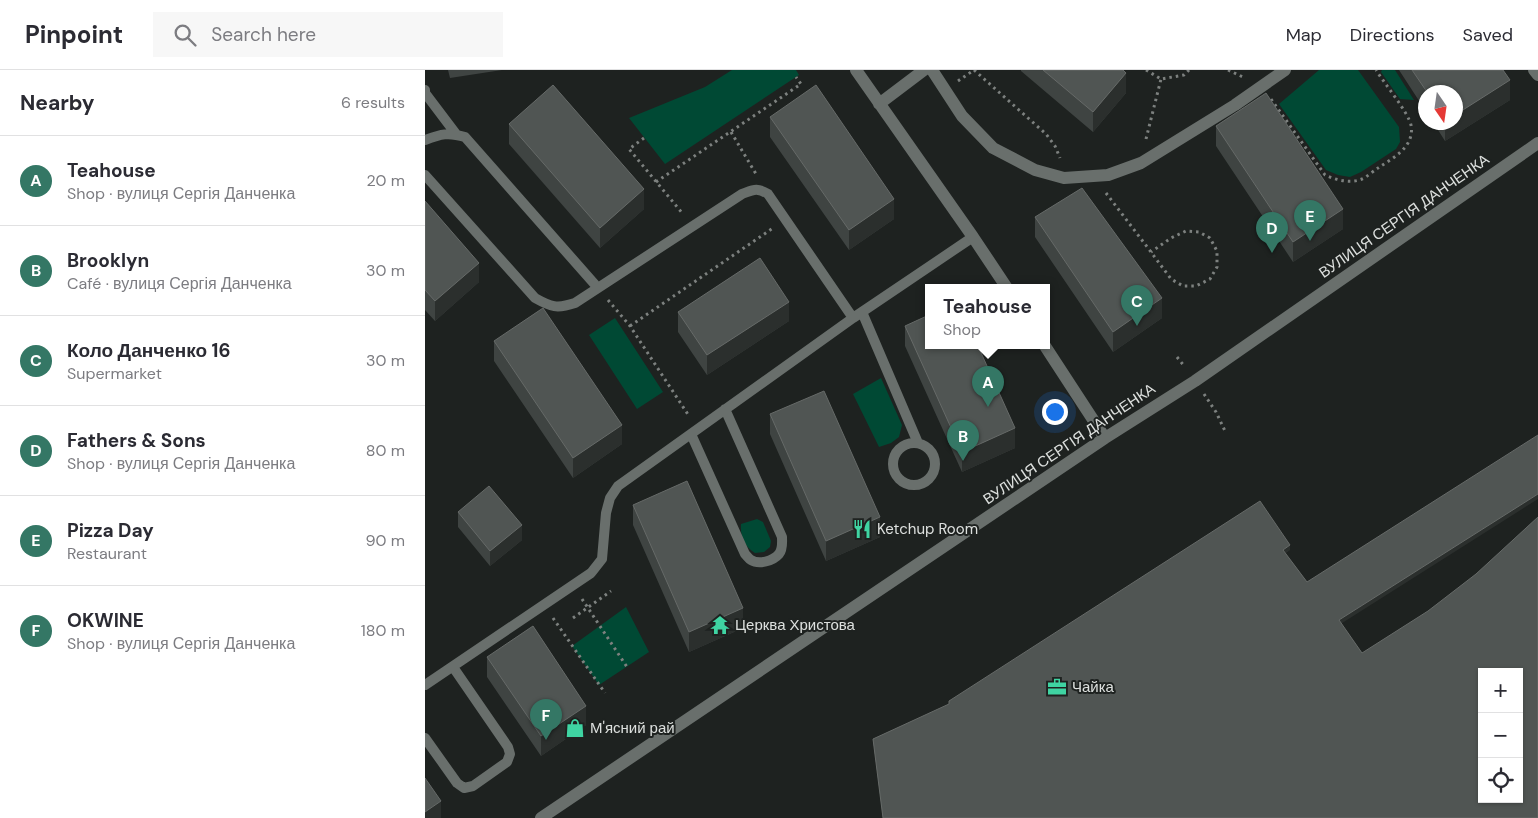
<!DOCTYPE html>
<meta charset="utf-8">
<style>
body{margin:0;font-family:"DM Sans",sans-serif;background:#f7f7f7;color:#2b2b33}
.controls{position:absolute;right:15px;bottom:15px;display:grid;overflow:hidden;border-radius:0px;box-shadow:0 1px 4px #0004}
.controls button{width:45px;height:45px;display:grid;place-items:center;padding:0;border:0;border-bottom:1px solid #e1e1e2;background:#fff;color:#2b2b33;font:25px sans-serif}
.compass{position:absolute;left:993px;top:15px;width:45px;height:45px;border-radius:50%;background:#fff;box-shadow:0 1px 4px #0004;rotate:167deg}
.you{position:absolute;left:629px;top:341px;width:18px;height:18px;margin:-12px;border:4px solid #fff;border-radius:50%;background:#1a73e8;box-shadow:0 0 0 8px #1a73e833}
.badge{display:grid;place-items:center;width:32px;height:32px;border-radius:50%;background:#347765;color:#fff;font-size:16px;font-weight:700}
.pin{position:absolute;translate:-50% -41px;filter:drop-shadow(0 1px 2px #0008)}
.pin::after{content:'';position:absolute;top:26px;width:18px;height:15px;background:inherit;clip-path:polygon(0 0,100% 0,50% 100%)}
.popup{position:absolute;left:500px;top:214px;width:125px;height:65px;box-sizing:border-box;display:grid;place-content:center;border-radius:0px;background:#fff;filter:drop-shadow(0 1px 4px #0005);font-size:16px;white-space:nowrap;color:#7c7c81}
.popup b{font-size:19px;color:#2b2b33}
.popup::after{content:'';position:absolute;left:50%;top:100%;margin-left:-10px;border:10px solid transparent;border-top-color:#fff}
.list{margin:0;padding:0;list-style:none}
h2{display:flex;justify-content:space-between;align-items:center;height:65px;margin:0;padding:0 20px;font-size:21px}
h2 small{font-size:16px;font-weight:400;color:#7c7c81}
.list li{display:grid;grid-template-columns:32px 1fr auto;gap:15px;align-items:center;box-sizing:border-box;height:90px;padding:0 20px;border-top:1px solid #e1e1e2}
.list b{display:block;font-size:19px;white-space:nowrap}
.list p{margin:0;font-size:16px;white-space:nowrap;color:#7c7c81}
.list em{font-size:16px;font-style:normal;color:#7c7c81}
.icon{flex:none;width:28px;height:28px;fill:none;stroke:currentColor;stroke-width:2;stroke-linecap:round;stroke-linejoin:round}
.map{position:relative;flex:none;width:1113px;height:748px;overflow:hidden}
header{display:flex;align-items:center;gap:30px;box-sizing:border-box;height:70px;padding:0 25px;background:#fff;border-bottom:1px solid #e1e1e2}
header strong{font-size:24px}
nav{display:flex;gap:28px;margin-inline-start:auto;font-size:18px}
.search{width:350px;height:45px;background:#f7f7f7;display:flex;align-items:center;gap:12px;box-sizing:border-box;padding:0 18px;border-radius:0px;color:#7c7c81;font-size:19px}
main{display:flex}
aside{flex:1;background:#fff}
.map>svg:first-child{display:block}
</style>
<header>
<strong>Pinpoint</strong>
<div class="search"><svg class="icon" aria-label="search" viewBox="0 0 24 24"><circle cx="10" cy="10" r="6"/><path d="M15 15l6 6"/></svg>Search here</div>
<nav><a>Map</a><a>Directions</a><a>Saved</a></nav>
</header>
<main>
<aside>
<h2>Nearby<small>6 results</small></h2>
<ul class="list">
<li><span class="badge">A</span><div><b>Teahouse</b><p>Shop · вулиця Сергія Данченка</p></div><em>20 m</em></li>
<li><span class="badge">B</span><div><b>Brooklyn</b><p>Café · вулиця Сергія Данченка</p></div><em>30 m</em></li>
<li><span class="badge">C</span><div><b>Коло Данченко 16</b><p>Supermarket</p></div><em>30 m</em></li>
<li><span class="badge">D</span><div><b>Fathers &amp; Sons</b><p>Shop · вулиця Сергія Данченка</p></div><em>80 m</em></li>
<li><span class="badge">E</span><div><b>Pizza Day</b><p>Restaurant</p></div><em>90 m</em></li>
<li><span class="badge">F</span><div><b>OKWINE</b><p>Shop · вулиця Сергія Данченка</p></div><em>180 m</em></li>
</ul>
</aside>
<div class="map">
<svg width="1113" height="748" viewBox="0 0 1113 748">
<rect width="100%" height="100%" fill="#1e2220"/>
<!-- green -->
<path fill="#004934" d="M 307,0 L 371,0 L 374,5 L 240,94 L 204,48 L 280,17 Z
M 894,0 L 933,0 L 974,57 L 975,72 L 971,79 L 936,102 L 925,107 L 913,105 L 901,100 L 854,34 Z
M 957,0 L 970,0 L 989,30 L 975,29 L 956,2 Z
M 190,248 L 238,322 L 212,339 L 164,265 Z
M 456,308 L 477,355 L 474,367 L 466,373 L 454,377 L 428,324 Z
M 332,449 L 338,452 L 346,471 L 345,477 L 339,482 L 330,483 C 320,477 315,467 316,454 Z
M 201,537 L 224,582 L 174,615 L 147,576 Z"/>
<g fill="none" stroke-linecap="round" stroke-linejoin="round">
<!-- path -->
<path stroke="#7d817f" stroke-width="3" stroke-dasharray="2.5 4" stroke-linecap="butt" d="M 549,0 L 621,64 L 630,76 L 635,88
M 721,0 L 736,9 L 759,5 L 764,0
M 803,0 L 818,7
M 533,11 L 549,0
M 846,29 L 900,105 C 911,110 925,114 937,109 C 942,107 948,101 953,98 C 968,88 990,77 986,55 C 983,42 959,13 951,0
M 306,62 L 331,104
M 219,68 L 204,79 L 258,144
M 721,69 L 736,9
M 231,112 L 376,14 L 371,7
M 681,123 L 726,182 L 746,209 L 758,216 L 771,216 L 785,209 L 792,197 L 792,181 L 785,168 L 774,162 L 761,161 L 746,168 L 726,182
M 183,230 L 205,256 L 264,346
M 205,256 L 348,158
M 752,287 L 760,297
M 779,324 L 791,342 L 800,361
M 157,529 L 202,597
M 128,548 L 180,623
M 148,548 L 186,521"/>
<!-- lane -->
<path stroke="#696f6c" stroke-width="10" d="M 0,20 L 0,23 L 31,64
M 0,70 C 16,64 23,62 40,67 L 173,218
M 0,105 L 110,228 C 126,237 132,239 150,233 L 317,124 C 328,120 332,117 343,124 L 428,248
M 437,242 L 493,373
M 266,364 L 320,484 C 322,486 324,489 326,490 C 334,495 348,491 354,484 C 358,479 357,473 357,467 L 300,339
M468 394a21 21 0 1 1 42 0a21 21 0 1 1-42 0Z
M 0,615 L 166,503 L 177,489 L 181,443 L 185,428 L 193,416 L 428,248 L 548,167
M 0,668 L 32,713 L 39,718 L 48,716 L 82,692 L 85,684 L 83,677 L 28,597"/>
<!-- street -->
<path stroke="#696f6c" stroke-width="12" d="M 431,0 L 548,167 L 582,218
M 507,0 L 537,46 L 568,78 L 610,100 L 639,108 L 683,105 L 716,93 L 810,35 L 860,0
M 1109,0 L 1113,5
M 454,34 L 499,0
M 620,276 L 680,368
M 116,748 L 680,368 L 770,311 L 1113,73"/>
</g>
<!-- wall -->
<path fill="#3f4442" d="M 23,0 L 77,0 L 25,8 Z
M 596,0 L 698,0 L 701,23 L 668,62 L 596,1 Z
M 974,0 L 1078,0 L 1085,30 L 1020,71 L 1008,52 L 1030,52 L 1030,22 L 1000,22 L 1000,40 Z
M 345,47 L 469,149 L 424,180 L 345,67 Z
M 84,54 L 219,139 L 175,178 L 84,74 Z
M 791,56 L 918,159 L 868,192 L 791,76 Z
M 0,131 L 54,212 L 10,251 L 0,240 Z
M 610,147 L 737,248 L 688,282 L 610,167 Z
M 253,242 L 364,251 L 282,305 L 253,262 Z
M 480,256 L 590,378 L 537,402 L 480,276 Z
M 69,271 L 197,374 L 148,408 L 69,291 Z
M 345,344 L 455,467 L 401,491 L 345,364 Z
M 208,435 L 318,558 L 264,582 L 208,455 Z
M 33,442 L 97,470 L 65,496 L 33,457 Z
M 865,480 L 860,483 L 882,512 L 916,554 L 937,583 L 1113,748 L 458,748 L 448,669 L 524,635 L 524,631 Z
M 62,587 L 161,655 L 116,686 L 62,607 Z"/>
<!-- shaded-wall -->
<path fill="#2b2f2d" d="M 701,3 L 701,23 L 668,62 L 668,42 Z
M 1085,10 L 1085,30 L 1020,71 L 1020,52 L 1030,52 L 1030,45 Z
M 219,119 L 219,139 L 175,178 L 175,158 Z
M 469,129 L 469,149 L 424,180 L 424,160 Z
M 918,139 L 918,159 L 868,192 L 868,172 Z
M 54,193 L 54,212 L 10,251 L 10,231 Z
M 737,228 L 737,248 L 688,282 L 688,262 Z
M 364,232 L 364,251 L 282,305 L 282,285 Z
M 197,355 L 197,374 L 148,408 L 148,388 Z
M 590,358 L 590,378 L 537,402 L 537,382 Z
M 1113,424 L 1113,429 L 914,555 L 914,550 Z
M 455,447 L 455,467 L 401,491 L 401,471 Z
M 97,455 L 97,470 L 65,496 L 65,481 Z
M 865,475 L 865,480 L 858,485 L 858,480 Z
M 318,538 L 318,558 L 264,582 L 264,562 Z
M 161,636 L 161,655 L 116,686 L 116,666 Z
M 16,731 L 16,748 L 0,748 L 0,742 Z"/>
<!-- building -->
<path fill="#505553" stroke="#666a68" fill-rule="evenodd" d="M 618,0 L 698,0 L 701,3 L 668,42 Z
M 987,0 L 1078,0 L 1085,10 L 1030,45 L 1030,22 L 1002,22 Z
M 128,15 L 219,119 L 175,158 L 84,54 Z
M 391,15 L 469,129 L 424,160 L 345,47 Z
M 841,23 L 918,139 L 868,172 L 791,56 Z
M 657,118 L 737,228 L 688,262 L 610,147 Z
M 0,131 L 54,193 L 10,231 L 0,220 Z
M 335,188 L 364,232 L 282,285 L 253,242 Z
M 118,238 L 197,355 L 148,388 L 69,271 Z
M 504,245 L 504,276 L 553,276 L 590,358 L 537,382 L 480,256 Z
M 399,321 L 455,447 L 401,471 L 345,344 Z
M 1113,365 L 1113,424 L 914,550 L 937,583 L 1003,541 L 1051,504 L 1113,447 L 1113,748 L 458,748 L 448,669 L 524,634 L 524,631 L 835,431 L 865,475 L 858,480 L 882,512 ZM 1057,602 L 1094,602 L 1094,729 L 1057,729 Z
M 262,411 L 318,538 L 264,562 L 208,435 Z
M 64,416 L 97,455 L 65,481 L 33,442 Z
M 108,556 L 161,636 L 116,666 L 62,587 Z
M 0,708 L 16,731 L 0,742 Z"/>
<!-- icons -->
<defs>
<g id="restaurant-bare" transform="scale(1.5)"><path d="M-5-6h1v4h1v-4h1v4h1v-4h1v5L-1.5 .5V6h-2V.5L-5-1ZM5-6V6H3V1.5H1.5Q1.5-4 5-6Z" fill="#3fd4a2" stroke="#1e2220" stroke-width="2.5" paint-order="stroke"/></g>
<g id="temple-bare" transform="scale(1.5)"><path d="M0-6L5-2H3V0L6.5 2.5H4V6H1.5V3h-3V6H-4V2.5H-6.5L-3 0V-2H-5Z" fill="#3fd4a2" stroke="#1e2220" stroke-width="2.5" paint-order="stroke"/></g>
<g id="office-bare" transform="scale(1.5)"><path d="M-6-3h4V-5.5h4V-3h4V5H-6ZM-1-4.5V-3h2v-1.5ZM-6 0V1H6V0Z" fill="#3fd4a2" stroke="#1e2220" stroke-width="2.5" paint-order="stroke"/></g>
<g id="shop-bare" transform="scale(1.5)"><path d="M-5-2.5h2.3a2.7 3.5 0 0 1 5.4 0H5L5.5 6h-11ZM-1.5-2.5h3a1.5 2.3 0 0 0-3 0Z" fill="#3fd4a2" stroke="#1e2220" stroke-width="2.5" paint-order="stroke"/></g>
</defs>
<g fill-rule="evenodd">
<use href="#restaurant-bare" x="437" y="459"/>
<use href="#temple-bare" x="295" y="555"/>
<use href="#office-bare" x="632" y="617"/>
<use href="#shop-bare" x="150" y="658"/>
</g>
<g text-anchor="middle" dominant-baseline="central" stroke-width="4" stroke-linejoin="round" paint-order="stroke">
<!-- street labels -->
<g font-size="15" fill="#dde0de" stroke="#1e2220">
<text transform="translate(979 146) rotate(-35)">ВУЛИЦЯ СЕРГІЯ ДАНЧЕНКА</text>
<text transform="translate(644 374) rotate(-34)">ВУЛИЦЯ СЕРГІЯ ДАНЧЕНКА</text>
</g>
<!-- poi labels -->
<g font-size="15" fill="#dde0de" stroke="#1e2220" text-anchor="start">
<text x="452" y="459">Ketchup Room</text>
<text x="310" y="555">Церква Христова</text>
<text x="647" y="617">Чайка</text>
<text x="165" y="658">М'ясний рай</text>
</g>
</g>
</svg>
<div class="controls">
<button>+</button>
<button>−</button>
<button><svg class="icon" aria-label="locate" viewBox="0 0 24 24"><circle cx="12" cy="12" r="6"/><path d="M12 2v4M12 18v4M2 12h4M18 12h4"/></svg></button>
</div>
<svg class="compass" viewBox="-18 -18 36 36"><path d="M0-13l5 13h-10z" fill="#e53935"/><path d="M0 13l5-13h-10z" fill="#7c7c81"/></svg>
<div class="you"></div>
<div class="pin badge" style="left:563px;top:337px">A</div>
<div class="popup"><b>Teahouse</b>Shop</div>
<div class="pin badge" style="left:538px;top:391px">B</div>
<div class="pin badge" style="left:712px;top:256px">C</div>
<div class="pin badge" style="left:847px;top:183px">D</div>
<div class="pin badge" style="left:885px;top:171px">E</div>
<div class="pin badge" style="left:121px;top:670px">F</div>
</div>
</main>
